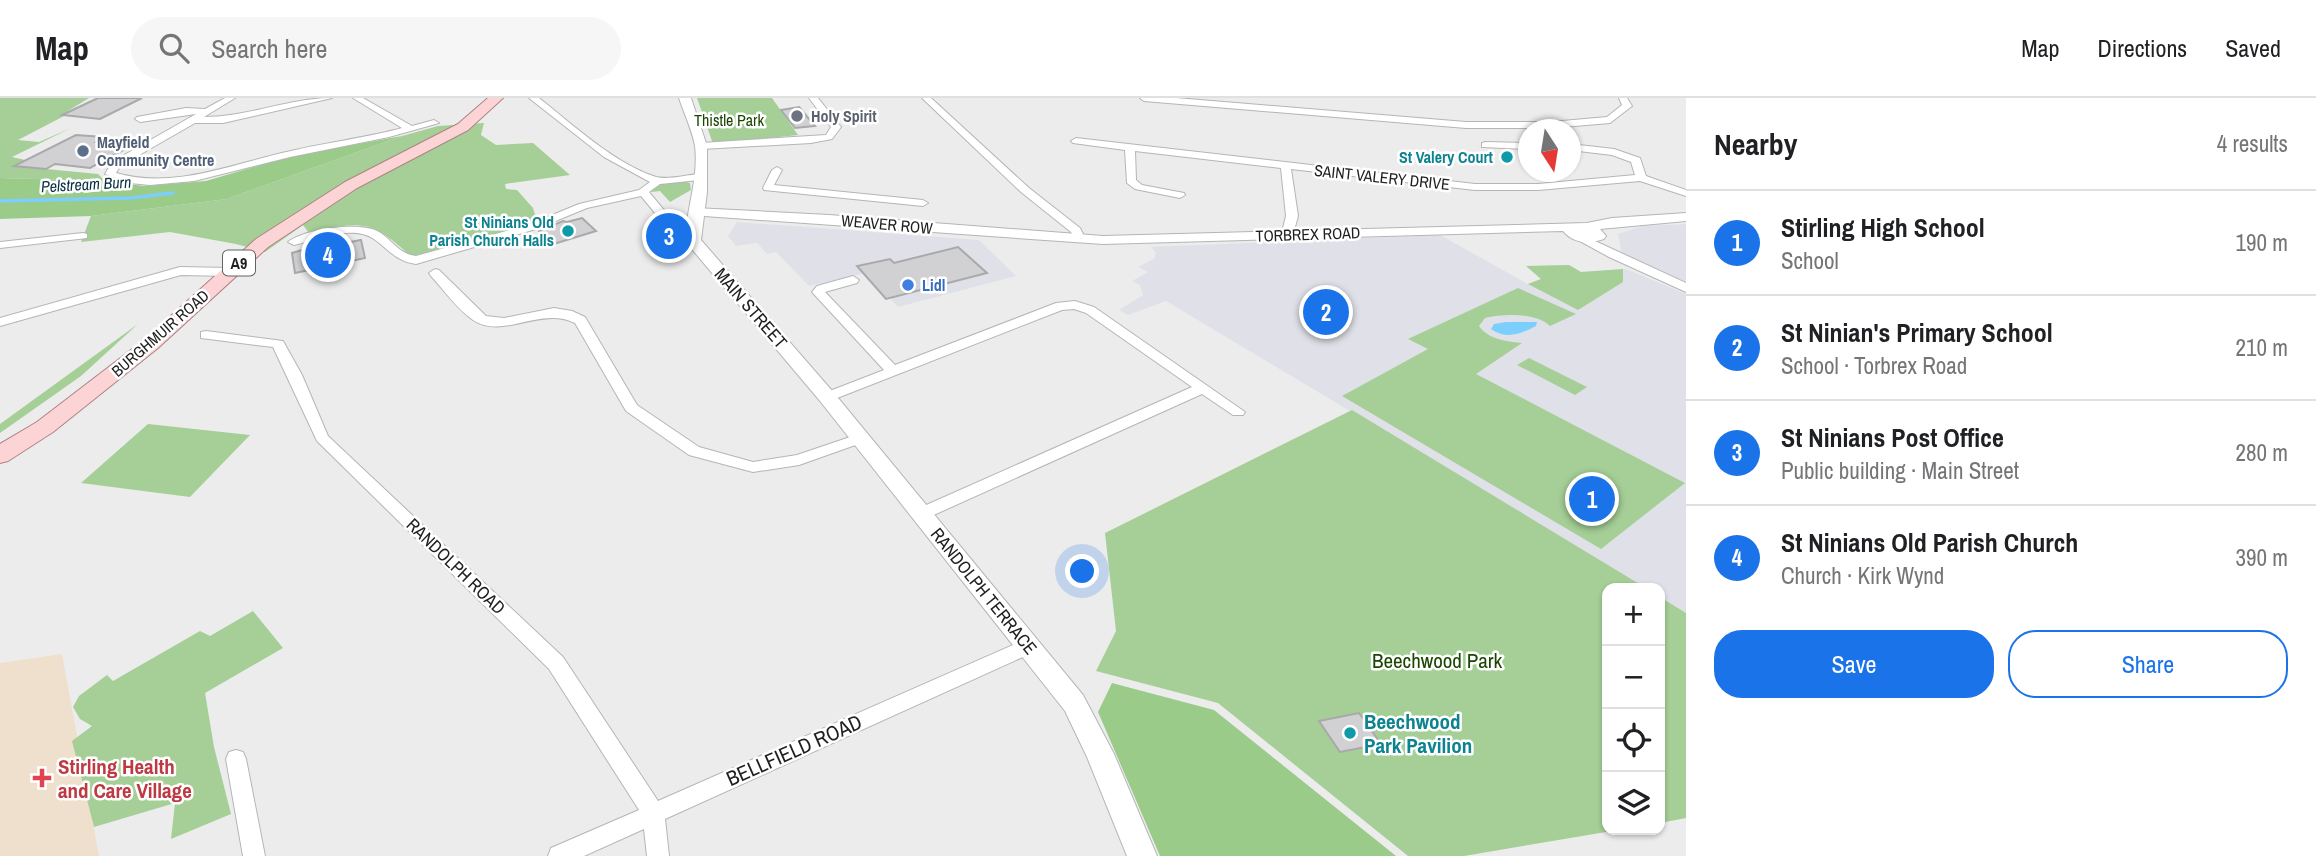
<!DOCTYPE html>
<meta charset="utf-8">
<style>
body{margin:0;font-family:"Archivo Narrow",sans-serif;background:#f6f6f6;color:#202124}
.controls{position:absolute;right:21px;bottom:21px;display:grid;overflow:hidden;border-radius:14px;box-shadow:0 2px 5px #0004}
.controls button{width:63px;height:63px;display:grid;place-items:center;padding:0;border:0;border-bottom:2px solid #e0e0e0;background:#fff;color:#202124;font:35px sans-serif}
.compass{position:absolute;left:1518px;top:21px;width:63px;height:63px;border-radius:50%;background:#fff;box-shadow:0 2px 5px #0004;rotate:168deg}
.you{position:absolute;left:1083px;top:474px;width:24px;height:24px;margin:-18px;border:5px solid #fff;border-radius:50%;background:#1a73e8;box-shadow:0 0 0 10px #1a73e833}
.badge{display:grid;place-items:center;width:46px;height:46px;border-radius:50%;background:#1a73e8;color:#fff;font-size:23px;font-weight:700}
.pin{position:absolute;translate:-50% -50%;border:4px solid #fff;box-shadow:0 2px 7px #0006}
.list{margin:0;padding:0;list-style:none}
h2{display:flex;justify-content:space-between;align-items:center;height:91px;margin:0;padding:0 28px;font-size:30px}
h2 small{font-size:23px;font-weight:400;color:#757577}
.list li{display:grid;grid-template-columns:46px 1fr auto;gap:21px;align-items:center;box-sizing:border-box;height:105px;padding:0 28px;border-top:2px solid #e0e0e0}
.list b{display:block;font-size:26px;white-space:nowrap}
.list p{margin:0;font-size:23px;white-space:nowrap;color:#757577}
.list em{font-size:23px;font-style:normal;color:#757577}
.actions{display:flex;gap:14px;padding:21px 28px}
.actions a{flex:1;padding:16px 0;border:2px solid #1a73e8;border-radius:28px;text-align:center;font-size:24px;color:#1a73e8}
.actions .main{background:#1a73e8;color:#fff}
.icon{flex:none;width:38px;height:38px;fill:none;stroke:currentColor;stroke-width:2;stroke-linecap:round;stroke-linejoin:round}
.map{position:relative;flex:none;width:1686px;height:758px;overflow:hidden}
header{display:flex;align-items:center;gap:42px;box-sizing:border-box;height:98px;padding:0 35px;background:#fff;border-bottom:2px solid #e0e0e0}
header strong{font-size:33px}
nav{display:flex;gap:38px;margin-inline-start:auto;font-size:24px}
.search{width:490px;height:63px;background:#f6f6f6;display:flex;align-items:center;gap:18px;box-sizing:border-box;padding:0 24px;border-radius:38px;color:#757577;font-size:26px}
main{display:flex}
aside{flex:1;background:#fff}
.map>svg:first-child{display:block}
</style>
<header>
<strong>Map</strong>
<div class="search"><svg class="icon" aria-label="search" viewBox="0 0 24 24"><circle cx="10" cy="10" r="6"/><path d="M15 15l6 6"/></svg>Search here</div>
<nav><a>Map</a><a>Directions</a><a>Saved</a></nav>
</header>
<main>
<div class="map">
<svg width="1686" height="758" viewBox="0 0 1686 758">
<rect width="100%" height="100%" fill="#ececed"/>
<!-- built -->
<path fill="#e0e0e9" d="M 737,124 L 979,142 L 1016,178 L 898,209 L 866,175 L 809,188 L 776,154 L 767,156 L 757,145 L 736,148 L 728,138 Z
M 1686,126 L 1686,186 L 1622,157 L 1618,136 L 1642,128 Z
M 1440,137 L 1528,186 L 1541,181 L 1526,168 L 1569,167 L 1581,174 L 1626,171 L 1686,196 L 1686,515 L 1660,499 L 1660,490 L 1646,490 L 1166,203 L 1128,217 L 1119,212 L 1143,197 L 1140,187 L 1132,183 L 1148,174 L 1138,169 L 1154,161 L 1156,155 L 1151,149 Z"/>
<!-- medical -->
<path fill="#efe0cd" d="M 62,556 L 99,758 L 0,758 L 0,565 Z"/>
<!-- green -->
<path fill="#a5cf96" d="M 0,0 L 89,0 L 63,16 L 66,17 L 18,42 L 39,44 L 71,30 L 12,59 L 25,62 L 15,68 L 98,76 L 105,83 L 0,80 Z
M 697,0 L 772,0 L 798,37 L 713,46 Z
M 484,25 L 481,37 L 496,47 L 533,45 L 570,77 L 505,86 L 506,91 L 517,92 L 533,110 L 536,120 L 534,125 L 417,157 L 411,158 C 369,121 363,123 309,135 L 303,127 L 265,154 L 236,146 L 170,134 L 81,144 L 91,118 L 227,101 L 402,38 L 438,28 Z
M 684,83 L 690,85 L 691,92 L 670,104 L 660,93 L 651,94 L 658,85 Z
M 1569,167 L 1581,174 L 1623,171 L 1623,184 L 1578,212 L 1528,186 L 1541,181 L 1526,168 Z
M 1518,190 L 1576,216 L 1550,228 C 1536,214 1503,216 1485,220 L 1479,228 C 1489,242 1506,243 1522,245 L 1476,276 L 1685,385 L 1601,451 L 1342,298 L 1428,251 L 1408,241 Z
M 138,226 L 81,278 L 0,335 L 0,326 Z
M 1529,260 L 1587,289 L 1575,297 L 1517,267 Z
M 1352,312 L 1646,490 L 1607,490 L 1607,732 L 1618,732 L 1464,758 L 1408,758 L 1218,605 L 1096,573 L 1116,533 L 1105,435 Z
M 148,326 L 250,337 L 190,399 L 81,385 Z
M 1660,499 L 1686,515 L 1686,720 L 1660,725 Z
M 253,513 L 283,550 L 205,595 L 214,649 L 231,716 L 171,741 L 175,705 L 94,729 L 72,643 L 92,628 L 80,621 L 73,609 L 79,598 L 107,577 L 113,583 L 200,533 L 210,538 Z"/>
<!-- forest -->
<path fill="#9bcb89" d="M 402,38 L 227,101 L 91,118 L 0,121 L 0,80 L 105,83 L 144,88 L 206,83 L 291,58 Z
M 1112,585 L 1214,612 L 1396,758 L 1160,758 L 1098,614 Z"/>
<!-- water -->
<path fill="#7ccefc" d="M 1506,224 L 1537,224 L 1536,228 C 1521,236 1506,242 1491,231 L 1494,226 Z"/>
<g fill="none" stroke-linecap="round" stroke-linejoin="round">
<!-- stream -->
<path stroke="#7ccefc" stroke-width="3.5" d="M 0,103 L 130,100 L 173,95"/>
</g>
<!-- building -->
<path fill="#d1d1d3" stroke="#a9a9ab" stroke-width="2" d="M 98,0 L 142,0 L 100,21 L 62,17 Z
M 799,9 L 815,28 L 795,30 L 781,12 Z
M 76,37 L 104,39 L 96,44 L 131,48 L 90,70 L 55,66 L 46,71 L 14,68 Z
M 582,120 L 596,133 L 554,146 L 539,133 L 563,123 L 567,124 Z
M 361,142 L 365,160 L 295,175 L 292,155 L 329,144 L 329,148 Z
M 958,149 L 987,175 L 886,201 L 857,168 L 890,161 L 894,165 Z
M 1359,615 L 1381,646 L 1340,654 L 1319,623 Z"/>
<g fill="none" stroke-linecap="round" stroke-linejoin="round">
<!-- minor casing -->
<g stroke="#b4b5b6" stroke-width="2">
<path id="minor" d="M 225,0 L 235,0 L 204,19 C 248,19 289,0 332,0 L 223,25 L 195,25 L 120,68 L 116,75 C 175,92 234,65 291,53 C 328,44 366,40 402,30 L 353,0 L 363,0 L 412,28 L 434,22 L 439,25 L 389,39 L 290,59 L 194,83 L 150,87 L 130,85 L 105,76 L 112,64 L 196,16 L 140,24 L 135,21 L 137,19 L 186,10 L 205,11 Z
M 529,0 L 539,0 C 572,26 615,66 656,79 C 668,82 686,77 699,76 L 704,79 L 699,82 L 660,86 L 649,94 L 668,117 L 668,121 L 660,121 L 641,98 L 587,110 L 536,131 L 416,166 C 396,163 389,152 374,141 C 352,126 317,142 294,147 L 288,144 C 305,131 360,123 379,134 C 392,142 399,156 416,158 L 528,127 L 579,106 L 639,92 L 650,84 L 604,59 Z
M 809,0 L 818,0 L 841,29 L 832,41 L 811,45 L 701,51 L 696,48 L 701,45 L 826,37 L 831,29 Z
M 922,0 L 931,0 L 1029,90 L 1080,130 L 1085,140 L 1083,142 L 1075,142 L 1071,134 L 1021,94 Z
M 1140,0 L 1176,0 L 1466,24 L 1551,24 L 1607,19 L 1622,7 L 1619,0 L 1627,0 L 1632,8 L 1610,25 L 1551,30 L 1466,30 L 1144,3 Z
M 1076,40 L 1475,86 L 1538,86 L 1635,77 L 1631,64 L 1612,57 L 1570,52 L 1570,46 L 1614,51 L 1640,60 L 1646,78 L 1686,92 L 1686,98 L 1640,83 L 1538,92 L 1475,92 L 1291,71 L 1298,118 L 1295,129 L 1304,137 L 1298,140 L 1283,130 L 1286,118 L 1281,70 L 1135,53 L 1136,82 L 1142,87 L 1184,95 L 1185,97 L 1180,100 L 1135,91 L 1127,85 L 1125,52 L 1073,45 L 1071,43 Z
M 1485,44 L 1528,45 L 1528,51 L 1482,49 L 1482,45 Z
M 777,69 L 782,72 L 774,87 L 923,102 L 928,105 L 923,108 L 764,92 L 763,90 L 772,72 Z
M 83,135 L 87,136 L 87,140 L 0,150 L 0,144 Z
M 1582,137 L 1686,185 L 1686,194 L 1609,159 L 1578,142 L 1578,138 Z
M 180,169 L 229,170 L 235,174 L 229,178 L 181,177 L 0,228 L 0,220 Z
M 435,171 L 439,172 L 486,218 L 504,220 L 554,210 L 572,213 L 585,219 L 637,307 L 699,349 L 753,364 L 797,357 L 859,336 L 867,341 L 864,344 L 799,367 L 753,374 L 689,357 L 626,313 L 575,225 C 540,208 503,242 473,222 C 457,211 444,192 431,178 L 429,175 Z
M 853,178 L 859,182 L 857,185 L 825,194 L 895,267 L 1056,205 L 1075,203 L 1094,209 L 1245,314 L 1243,317 L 1233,317 L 1202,296 L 927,420 L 915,420 L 913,416 L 915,412 L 1192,289 L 1086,215 L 1074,211 L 1062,212 L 832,302 L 822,302 L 820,299 L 822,296 L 884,272 L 812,194 L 817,188 Z
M 206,233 L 283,243 L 302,277 L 328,338 L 563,559 L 658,703 L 1022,543 L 1029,540 L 1036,543 L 1038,548 L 1036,553 L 665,721 L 669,758 L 647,758 L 644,731 L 584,758 L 548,758 L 551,750 L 639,712 L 549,571 L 317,343 L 273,249 L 201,240 L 201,234 Z
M 236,652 L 243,654 L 246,661 L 265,758 L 243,758 L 226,661 L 229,654 Z"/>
</g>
<!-- tertiary casing -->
<g stroke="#b4b5b6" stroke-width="2">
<path id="tertiary" d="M 695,110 L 829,117 L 1103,138 L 1587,125 L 1612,120 L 1686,115 L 1686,123 L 1600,131 L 1606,138 L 1604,141 C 1589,146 1574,146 1563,133 L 1103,146 L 690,117 L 690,111 Z"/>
</g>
<!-- secondary casing -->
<g stroke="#b4b5b6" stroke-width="2">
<path id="secondary" d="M 679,0 L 691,0 L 707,48 L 707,94 L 701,142 L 834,295 L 1083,597 L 1114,656 L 1157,758 L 1127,758 L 1087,659 L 1065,613 L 820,303 L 685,143 C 686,112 699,80 695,48 C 692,32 684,15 679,0 Z"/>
</g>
<!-- primary casing -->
<g stroke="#af8284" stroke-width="2">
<path id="primary" d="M 488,0 L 503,0 L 468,32 L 357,90 L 268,149 L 158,250 L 53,334 L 8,363 L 0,365 L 0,346 L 37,324 L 144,242 L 256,141 L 345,84 L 458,26 Z"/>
</g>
<!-- minor -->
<use href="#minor" fill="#fff" fill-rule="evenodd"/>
<!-- tertiary -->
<use href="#tertiary" fill="#fff" fill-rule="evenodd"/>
<!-- secondary -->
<use href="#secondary" fill="#fff" fill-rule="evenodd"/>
<!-- primary -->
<use href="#primary" fill="#fdd4d6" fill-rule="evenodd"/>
</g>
<!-- markers -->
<circle fill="#6b7280" stroke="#fff" stroke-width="2.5" cx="797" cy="18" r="7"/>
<circle fill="#5c6f8a" stroke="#fff" stroke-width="2.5" cx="83" cy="53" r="7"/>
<g fill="#0f9aa8" stroke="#fff" stroke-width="2.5">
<circle cx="1507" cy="59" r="7"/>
<circle cx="568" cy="133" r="7"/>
<circle cx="1350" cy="635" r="7"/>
</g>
<circle fill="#3f7fe0" stroke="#fff" stroke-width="2.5" cx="908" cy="187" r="7"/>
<path fill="#e0444e" stroke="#fff" stroke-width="2.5" d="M38.5 669.5h7v7h7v7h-7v7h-7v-7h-7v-7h7z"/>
<g text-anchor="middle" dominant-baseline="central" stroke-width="5" stroke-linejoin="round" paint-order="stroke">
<!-- far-worship labels -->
<g font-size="16" font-weight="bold" fill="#5b616d" stroke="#fff" text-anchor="start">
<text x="811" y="18">Holy Spirit</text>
</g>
<!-- far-park labels -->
<g font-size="16" fill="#1a4600" stroke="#fff">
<text x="729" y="22">Thistle Park</text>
</g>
<!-- far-service labels -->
<g font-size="16" font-weight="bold" fill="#4e5e75" stroke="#fff" text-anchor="start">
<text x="97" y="44">Mayfield<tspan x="97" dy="18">Community Centre</tspan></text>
</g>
<!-- far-culture labels -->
<g font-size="16" font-weight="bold" fill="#0d838f" stroke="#fff" text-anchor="end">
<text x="1493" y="59">St Valery Court</text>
<text x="554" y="124">St Ninians Old<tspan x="554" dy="18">Parish Church Halls</tspan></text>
</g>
<!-- far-street labels -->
<g font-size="16" fill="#1f1f1f" stroke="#fff">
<text transform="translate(1382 79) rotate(6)">SAINT VALERY DRIVE</text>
<text transform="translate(887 126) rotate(5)">WEAVER ROW</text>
<text transform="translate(1308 136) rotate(-2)">TORBREX ROAD</text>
<text transform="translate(160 235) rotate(-41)">BURGHMUIR ROAD</text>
</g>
<!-- far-water labels -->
<g font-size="16" font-style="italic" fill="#082e41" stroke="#fff">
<text transform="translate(86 86) rotate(-3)">Pelstream Burn</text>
</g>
<!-- shield labels -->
<rect fill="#fff" stroke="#626262" stroke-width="2" x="223" y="152.5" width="32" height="25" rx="5"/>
<g font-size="16" font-weight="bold" fill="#1f1f1f">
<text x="239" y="165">A9</text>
</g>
<!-- far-shop labels -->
<g font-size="16" font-weight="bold" fill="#366cbe" stroke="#fff" text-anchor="start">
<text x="922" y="187">Lidl</text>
</g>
<!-- street labels -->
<g font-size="18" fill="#1f1f1f" stroke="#fff">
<text transform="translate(751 210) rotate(49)">MAIN STREET</text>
<text transform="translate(456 468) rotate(44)">RANDOLPH ROAD</text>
<text transform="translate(984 493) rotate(51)">RANDOLPH TERRACE</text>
</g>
<!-- near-park labels -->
<g font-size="21" fill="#1a4600" stroke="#fff">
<text x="1437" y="562">Beechwood Park</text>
</g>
<!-- near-culture labels -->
<g font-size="21" font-weight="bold" fill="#0d838f" stroke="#fff" text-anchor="start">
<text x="1364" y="623">Beechwood<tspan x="1364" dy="24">Park Pavilion</tspan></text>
</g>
<!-- near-street labels -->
<g font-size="21" fill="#1f1f1f" stroke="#fff">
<text transform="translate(794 652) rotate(-24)">BELLFIELD ROAD</text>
</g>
<!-- near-health labels -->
<g font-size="21" font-weight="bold" fill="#be3a42" stroke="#fff" text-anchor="start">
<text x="58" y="668">Stirling Health<tspan x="58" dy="24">and Care Village</tspan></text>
</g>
</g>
</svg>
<div class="controls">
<button>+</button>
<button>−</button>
<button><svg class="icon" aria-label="locate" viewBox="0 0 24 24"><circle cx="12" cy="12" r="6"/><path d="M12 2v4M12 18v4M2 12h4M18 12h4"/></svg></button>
<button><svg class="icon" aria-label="layers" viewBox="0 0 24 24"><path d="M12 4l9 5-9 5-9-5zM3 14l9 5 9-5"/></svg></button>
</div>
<svg class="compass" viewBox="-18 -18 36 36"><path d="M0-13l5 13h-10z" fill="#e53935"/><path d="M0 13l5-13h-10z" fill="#757577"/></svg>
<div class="you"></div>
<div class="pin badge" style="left:1592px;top:401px">1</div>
<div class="pin badge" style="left:1326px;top:214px">2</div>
<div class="pin badge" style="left:669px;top:138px">3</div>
<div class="pin badge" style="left:328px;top:157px">4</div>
</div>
<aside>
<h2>Nearby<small>4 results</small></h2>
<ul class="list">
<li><span class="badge">1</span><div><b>Stirling High School</b><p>School</p></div><em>190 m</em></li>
<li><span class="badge">2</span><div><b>St Ninian's Primary School</b><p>School · Torbrex Road</p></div><em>210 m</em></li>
<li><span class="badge">3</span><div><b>St Ninians Post Office</b><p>Public building · Main Street</p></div><em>280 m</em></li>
<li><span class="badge">4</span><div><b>St Ninians Old Parish Church</b><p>Church · Kirk Wynd</p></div><em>390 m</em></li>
</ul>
<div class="actions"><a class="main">Save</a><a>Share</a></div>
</aside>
</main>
